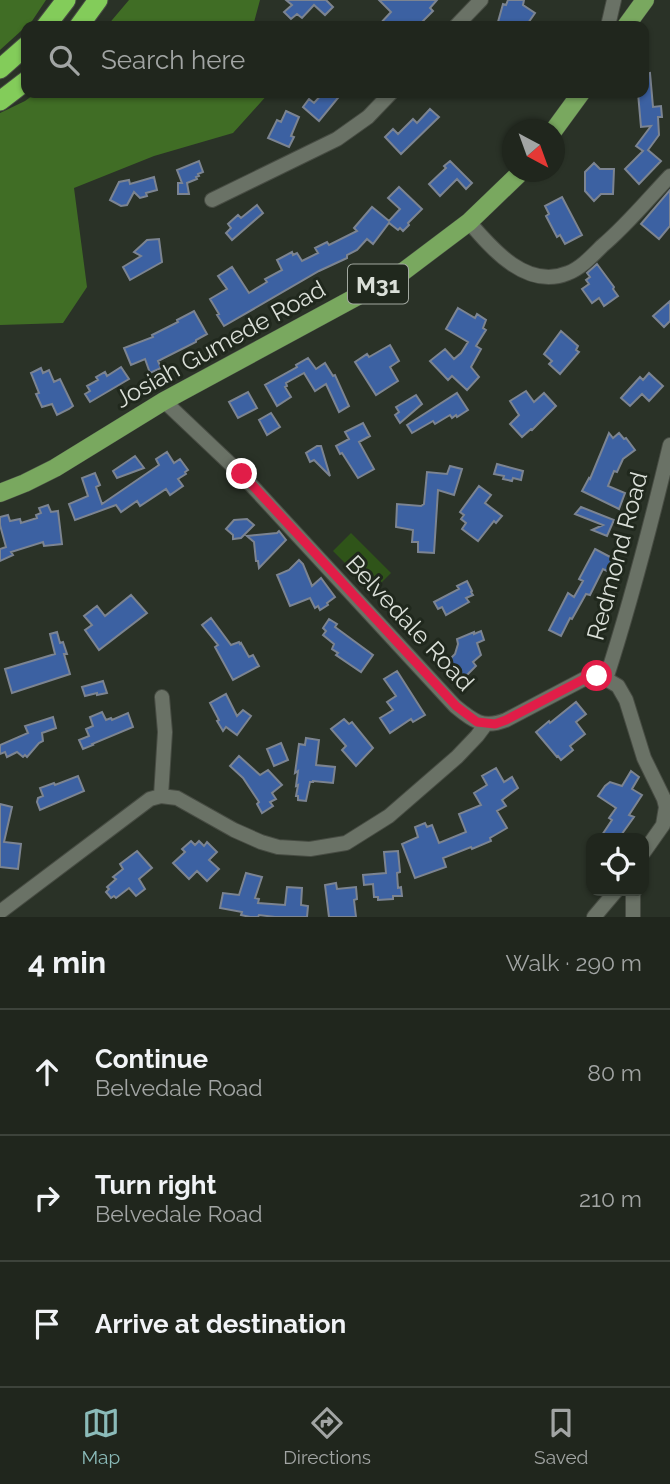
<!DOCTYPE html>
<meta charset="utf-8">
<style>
body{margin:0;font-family:Raleway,sans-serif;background:#2d322a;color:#f1f3f6}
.controls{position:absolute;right:21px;bottom:21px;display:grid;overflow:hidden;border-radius:14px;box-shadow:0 2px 5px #0004}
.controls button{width:63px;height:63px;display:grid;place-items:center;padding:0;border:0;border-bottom:2px solid #3d433b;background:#20261d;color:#f1f3f6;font:35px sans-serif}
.compass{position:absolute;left:502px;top:119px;width:63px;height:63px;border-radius:50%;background:#20261d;box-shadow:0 2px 5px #0004;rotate:139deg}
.stop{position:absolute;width:21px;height:21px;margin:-16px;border:5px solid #e11d48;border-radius:50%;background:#fff}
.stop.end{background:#e11d48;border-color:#fff;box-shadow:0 2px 7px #0008}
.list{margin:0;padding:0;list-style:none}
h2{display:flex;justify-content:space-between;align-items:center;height:91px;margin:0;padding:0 28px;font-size:30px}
h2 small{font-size:23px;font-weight:400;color:#a2a5a4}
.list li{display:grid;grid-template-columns:46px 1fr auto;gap:21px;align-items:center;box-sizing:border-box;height:126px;padding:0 28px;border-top:2px solid #3d433b}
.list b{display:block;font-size:26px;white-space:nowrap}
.list p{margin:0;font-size:23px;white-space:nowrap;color:#a2a5a4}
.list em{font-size:23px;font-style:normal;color:#a2a5a4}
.icon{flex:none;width:38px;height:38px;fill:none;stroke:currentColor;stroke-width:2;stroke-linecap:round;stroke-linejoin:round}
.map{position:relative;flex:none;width:670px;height:917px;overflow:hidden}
.search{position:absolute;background:#20261d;box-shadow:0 2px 5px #0004;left:21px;right:21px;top:21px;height:77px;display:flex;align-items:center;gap:18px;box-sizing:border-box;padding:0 24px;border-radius:14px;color:#a2a5a4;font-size:26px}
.sheet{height:469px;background:#20261d}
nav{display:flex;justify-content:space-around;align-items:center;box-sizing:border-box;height:98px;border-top:2px solid #3d433b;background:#20261d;font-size:19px;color:#a2a5a4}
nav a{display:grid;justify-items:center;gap:4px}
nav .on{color:#8bbbb9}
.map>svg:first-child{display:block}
</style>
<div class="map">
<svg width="670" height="917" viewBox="0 0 670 917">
<rect width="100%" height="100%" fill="#2a3227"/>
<!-- green -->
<path fill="#2f5419" d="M 351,533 L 391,573 L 373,591 L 333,551 Z"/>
<!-- forest -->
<path fill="#406d25" d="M 0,0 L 46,0 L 32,21 L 0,50 Z
M 129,0 L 260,0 L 253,26 L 107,26 Z
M 36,93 L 269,93 L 233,133 L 154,156 L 74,188 L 87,287 L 63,323 L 0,325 L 0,113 L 25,101 Z"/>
<!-- building -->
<path fill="#3c61a2" stroke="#7c8491" stroke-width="2" d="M 286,0 L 326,0 L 333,7 L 325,15 L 314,5 L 302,18 L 297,14 L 291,19 L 284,12 L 292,5 Z
M 379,0 L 437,0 L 430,8 L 433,11 L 418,26 L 378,26 L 391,12 Z
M 508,0 L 524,0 L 523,5 L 535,13 L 526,26 L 509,26 L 498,22 L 503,4 L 506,5 Z
M 650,73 L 653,107 L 661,106 L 662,117 L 658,117 L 659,135 L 648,150 L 661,161 L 639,184 L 625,169 L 643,151 L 636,146 L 651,126 L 641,127 L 638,93 L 644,93 L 644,74 Z
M 323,93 L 342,93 L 319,121 L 303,107 L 309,99 L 314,103 Z
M 430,109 L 439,117 L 401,154 L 385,137 L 393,129 L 398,134 L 413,119 L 417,123 Z
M 286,111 L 299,117 L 291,136 L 294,137 L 289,147 L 268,138 L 277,120 L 281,122 Z
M 199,161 L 203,172 L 198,174 L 199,176 L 196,177 L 197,179 L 187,183 L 189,194 L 178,194 L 178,183 L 182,183 L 177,170 Z
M 450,161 L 472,183 L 466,189 L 457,179 L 440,196 L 429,184 L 446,168 L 444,166 Z
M 594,163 L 600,169 L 614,169 L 613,194 L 601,194 L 594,201 L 585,191 L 585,172 Z
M 154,177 L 157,190 L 146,193 L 147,196 L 140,198 L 134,192 L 127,205 L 121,206 L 110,200 L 119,182 L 129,180 L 130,184 Z
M 399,187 L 422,209 L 408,223 L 409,225 L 403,231 L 400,228 L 398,230 L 389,223 L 373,244 L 367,239 L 357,250 L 347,255 L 347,258 L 319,271 L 224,326 L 217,315 L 219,314 L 210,299 L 227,289 L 218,276 L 232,267 L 249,293 L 267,282 L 265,279 L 282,270 L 277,260 L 292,252 L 293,255 L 297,253 L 302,261 L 318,253 L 315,248 L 327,242 L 329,245 L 357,231 L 354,228 L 372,207 L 389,221 L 400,209 L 388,198 Z
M 670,190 L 670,226 L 659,239 L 641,224 Z
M 562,197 L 582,235 L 565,244 L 560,235 L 557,237 L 546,216 L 549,214 L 545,206 Z
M 257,205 L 263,213 L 232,240 L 226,233 L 231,228 L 228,224 L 238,215 L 241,218 Z
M 159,239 L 162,262 L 130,280 L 123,267 L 141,256 L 134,252 L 147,240 Z
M 597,264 L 614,287 L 613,289 L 618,296 L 604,306 L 599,298 L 592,303 L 582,289 L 589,284 L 586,280 L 590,277 L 587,273 Z
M 670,301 L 670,321 L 664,327 L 653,316 Z
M 458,308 L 475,318 L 477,314 L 486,320 L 483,328 L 486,330 L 476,346 L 481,349 L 471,367 L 479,377 L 467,390 L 452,376 L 448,380 L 430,361 L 445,349 L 454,359 L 461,353 L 468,342 L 446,329 Z
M 194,311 L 207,334 L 196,340 L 196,342 L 158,361 L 161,368 L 150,373 L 145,359 L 131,365 L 124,348 L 153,337 L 152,335 L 178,322 L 177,320 Z
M 561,331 L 578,346 L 576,350 L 579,352 L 560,374 L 549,364 L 552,361 L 544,354 Z
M 390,345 L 399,361 L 390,367 L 398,381 L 376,395 L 355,362 L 367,354 L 369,357 Z
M 308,358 L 316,369 L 325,363 L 333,376 L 335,375 L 349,406 L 339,412 L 326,384 L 315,391 L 304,373 L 286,383 L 287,386 L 285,387 L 291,397 L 277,406 L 265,385 L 297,367 L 296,365 Z
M 121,367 L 129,379 L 90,402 L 85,394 L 90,391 L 87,386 L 98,380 L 96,377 L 105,372 L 107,376 Z
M 41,368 L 43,373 L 49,370 L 54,382 L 60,379 L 73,406 L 69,409 L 57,415 L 52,404 L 42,407 L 36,394 L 39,393 L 31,373 Z
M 649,373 L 663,386 L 649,401 L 642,394 L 630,406 L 621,398 L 640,377 L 643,380 Z
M 526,391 L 534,402 L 544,393 L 556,406 L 532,430 L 531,429 L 522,437 L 510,424 L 519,415 L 510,401 Z
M 248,392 L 257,408 L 238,418 L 229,402 Z
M 457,393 L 468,410 L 457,417 L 456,415 L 452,418 L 450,415 L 435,424 L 433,421 L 412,433 L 407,425 Z
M 416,395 L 422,404 L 400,423 L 395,415 L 399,412 L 396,407 Z
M 271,413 L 280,427 L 267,435 L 259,420 Z
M 363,423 L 370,436 L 359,442 L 374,469 L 358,478 L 342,453 L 340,454 L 336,446 L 349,439 L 345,432 Z
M 609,433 L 613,438 L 619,433 L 624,439 L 626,438 L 635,450 L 623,459 L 617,472 L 614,471 L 608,486 L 625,493 L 619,509 L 582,491 L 589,478 L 590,479 Z
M 317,446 L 321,446 L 330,476 L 314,460 L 310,462 L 306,453 Z
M 167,452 L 174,463 L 180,459 L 188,470 L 185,472 L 186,474 L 178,479 L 183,486 L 170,495 L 166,489 L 140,506 L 137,501 L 121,512 L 116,505 L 75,520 L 69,504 L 88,496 L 82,478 L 95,473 L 100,485 L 96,487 L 102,504 L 159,465 L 156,459 Z
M 135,456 L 144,468 L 117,478 L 113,471 Z
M 497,464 L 523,471 L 521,480 L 513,478 L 512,481 L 503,479 L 504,476 L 494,474 Z
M 450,466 L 462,469 L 454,495 L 438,490 L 434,553 L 418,552 L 418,542 L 412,542 L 413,530 L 396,527 L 397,504 L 421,506 L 424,504 L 427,472 L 447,474 Z
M 479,486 L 491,495 L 485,503 L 502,516 L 496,523 L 494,521 L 478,541 L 462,529 L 466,523 L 461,519 L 464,515 L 460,512 Z
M 48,505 L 51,512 L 58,511 L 62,544 L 44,546 L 43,542 L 11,552 L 13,555 L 0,561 L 0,549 L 6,547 L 0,525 L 0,517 L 8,515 L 10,521 L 20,519 L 21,523 L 37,518 L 36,515 L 41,513 L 39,508 Z
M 581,507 L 614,520 L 607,536 L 592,530 L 603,525 L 575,514 Z
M 247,519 L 254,525 L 241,538 L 233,539 L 233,535 L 226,529 L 234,520 Z
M 279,531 L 286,540 L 259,568 L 258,561 L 256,561 L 254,542 L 247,536 L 277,533 Z
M 595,549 L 614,559 L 607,571 L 603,569 L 590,595 L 586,594 L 572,619 L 570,618 L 561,636 L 549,630 L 568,593 L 574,597 L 583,581 L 579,579 Z
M 299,560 L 303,564 L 312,586 L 321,578 L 335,597 L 327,603 L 328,605 L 320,610 L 318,606 L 315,608 L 310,598 L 290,606 L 277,575 L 289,570 Z
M 467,581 L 472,591 L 471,592 L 473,595 L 466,598 L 469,602 L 446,615 L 442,607 L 438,609 L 434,602 L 459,589 L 457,586 Z
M 131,595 L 147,613 L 99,650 L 85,630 L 92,625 L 84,616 L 97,606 L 105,616 Z
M 211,618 L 231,645 L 239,642 L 240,644 L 241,643 L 249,657 L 253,655 L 259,666 L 233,680 L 215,647 L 218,645 L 202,625 Z
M 329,619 L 337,624 L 335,627 L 373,655 L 361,672 L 336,655 L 338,653 L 332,649 L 334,644 L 323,635 L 326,631 L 323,628 Z
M 481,631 L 484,640 L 477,643 L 481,655 L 473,662 L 476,666 L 464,678 L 448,661 L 455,654 L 458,644 L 457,639 L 474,632 L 474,634 Z
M 57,632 L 60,643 L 63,642 L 67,654 L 64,654 L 70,674 L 12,693 L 5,669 L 55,654 L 50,634 Z
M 397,671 L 425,715 L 413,722 L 411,719 L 390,733 L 380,718 L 393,710 L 387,702 L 396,696 L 384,679 Z
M 103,681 L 107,693 L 97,695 L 97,693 L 85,696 L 82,687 Z
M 226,694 L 237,716 L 243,710 L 251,716 L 237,735 L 226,727 L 223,731 L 217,721 L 219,720 L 210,703 Z
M 576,702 L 586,714 L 576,722 L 585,734 L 570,746 L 573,750 L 561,760 L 558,756 L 557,757 L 536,732 L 549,721 L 550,723 Z
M 102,712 L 106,720 L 111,718 L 112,720 L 128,713 L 133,727 L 92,744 L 93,745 L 83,749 L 79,740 L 89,736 L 86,729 L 93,726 L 90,717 Z
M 53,717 L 56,728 L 42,733 L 43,741 L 39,743 L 27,757 L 25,755 L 23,757 L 17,752 L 7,757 L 5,752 L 0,754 L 0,745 L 28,733 L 25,726 Z
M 344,719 L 349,724 L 352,722 L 373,748 L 356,766 L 342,750 L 346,746 L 331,729 Z
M 306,738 L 319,740 L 316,765 L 335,767 L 333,783 L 313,781 L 313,782 L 310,782 L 306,801 L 298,800 L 298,796 L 296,796 L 298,785 L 296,786 L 298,771 L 295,773 L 299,744 L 305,745 Z
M 281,743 L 288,760 L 274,766 L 267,749 Z
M 239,756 L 260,775 L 268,770 L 282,785 L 272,793 L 276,799 L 270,802 L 273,806 L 262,813 L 257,804 L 259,802 L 243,778 L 230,766 Z
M 496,768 L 504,782 L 512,777 L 518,788 L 502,800 L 506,806 L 497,811 L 507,828 L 490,838 L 491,841 L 472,849 L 471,847 L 443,858 L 446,867 L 415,878 L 402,844 L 418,837 L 415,827 L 425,823 L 427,827 L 432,825 L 439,843 L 466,832 L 459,814 L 481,805 L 474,793 L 487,785 L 482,776 Z
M 631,771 L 639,777 L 632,789 L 642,795 L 629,815 L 634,817 L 619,838 L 600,838 L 612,820 L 609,818 L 616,808 L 598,796 L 605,786 L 610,782 L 622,786 Z
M 78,776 L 84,791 L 40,810 L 37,802 L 38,798 L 43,796 L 40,788 L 54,783 L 55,785 Z
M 0,804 L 12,807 L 4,842 L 21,844 L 18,869 L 0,867 Z
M 191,841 L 195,845 L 199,841 L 204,846 L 207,842 L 217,852 L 209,860 L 219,869 L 207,881 L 197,871 L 189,879 L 173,863 L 185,852 L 182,849 Z
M 137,851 L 152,868 L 139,879 L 145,889 L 136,896 L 129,888 L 116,898 L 114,896 L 111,898 L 106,892 L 109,889 L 107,887 L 116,879 L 113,877 L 123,869 L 120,864 Z
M 398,851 L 400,872 L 397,873 L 398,888 L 401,887 L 402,896 L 393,896 L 393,899 L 378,900 L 378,897 L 374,897 L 373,884 L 364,885 L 363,875 L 386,873 L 384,852 Z
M 246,873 L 262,877 L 255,898 L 259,899 L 258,903 L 285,905 L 287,887 L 302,888 L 301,905 L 308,906 L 307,917 L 275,917 L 259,915 L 258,917 L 250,917 L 241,915 L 242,912 L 220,908 L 223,893 L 239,895 Z
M 336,883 L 337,889 L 356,887 L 357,899 L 354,900 L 356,917 L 329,917 L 325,885 Z"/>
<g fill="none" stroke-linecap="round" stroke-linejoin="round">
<!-- minor casing -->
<g stroke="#474c43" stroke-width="16">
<path id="minor" d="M 456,26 L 481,0
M 608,26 L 614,0
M 212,200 L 337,139 L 368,117 L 391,93
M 469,222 C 492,249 527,290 568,273 C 581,268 592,256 602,246 C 627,225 648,199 670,176
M 164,401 L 241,474 L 455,706 C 473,721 483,729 506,720 L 584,679 L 597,676 L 606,679 L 618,686 L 626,700 L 644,758 L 664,799 L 666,807 L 663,825 L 644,852
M 606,679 C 631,602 651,524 670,445
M 161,796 L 165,732 L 162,697
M 633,891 L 633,917
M 0,912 L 150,799 L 161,796 L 177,798 L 234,830 L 261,842 L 278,847 L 310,849 L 346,843 L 389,816 L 457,757 L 477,736 L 486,724
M 594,917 L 616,891"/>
</g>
<!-- major casing -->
<g stroke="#474c43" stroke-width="19">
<path id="major" d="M 626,26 L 645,0
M 554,130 L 581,93
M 0,493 L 25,483 L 55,468 L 164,401 L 404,271 L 469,222 L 521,172"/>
</g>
<!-- highway casing -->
<g stroke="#474c43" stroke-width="21">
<path id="highway" d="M 46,26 L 66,0
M 79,26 L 98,0
M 0,69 L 26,46
M 0,101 L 26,81"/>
</g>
<!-- minor -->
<use href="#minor" stroke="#6a7266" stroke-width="14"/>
<!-- major -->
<use href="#major" stroke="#79a85f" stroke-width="18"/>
<!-- highway -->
<use href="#highway" stroke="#83cc5a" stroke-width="19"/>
</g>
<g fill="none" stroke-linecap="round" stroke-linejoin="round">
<!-- route -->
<path stroke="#e11d48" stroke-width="9" d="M 242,474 L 456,706 L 477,722 L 495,724 L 506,720 L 584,679 L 597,676"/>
</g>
<g text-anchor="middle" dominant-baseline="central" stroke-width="6" stroke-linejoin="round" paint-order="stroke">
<!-- shield labels -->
<rect fill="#20281d" stroke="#a2a8a0" stroke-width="2" x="348" y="264.5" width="60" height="39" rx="5"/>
<g font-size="23" font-weight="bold" fill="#dadfd8">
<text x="378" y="284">M31</text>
</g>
<!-- street labels -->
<g font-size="24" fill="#dadfd8" stroke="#20281d">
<text transform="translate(220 344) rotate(-29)">Josiah Gumede Road</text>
<text transform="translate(617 556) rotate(-75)">Redmond Road</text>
<text transform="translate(410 623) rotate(47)">Belvedale Road</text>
</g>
</g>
</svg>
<div class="controls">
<button><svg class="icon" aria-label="locate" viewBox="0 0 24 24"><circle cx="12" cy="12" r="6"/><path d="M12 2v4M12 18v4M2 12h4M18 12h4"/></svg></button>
</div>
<svg class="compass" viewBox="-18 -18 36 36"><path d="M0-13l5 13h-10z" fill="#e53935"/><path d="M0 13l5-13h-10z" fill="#a2a5a4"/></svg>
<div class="stop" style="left:597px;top:676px"></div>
<div class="stop end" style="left:242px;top:474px"></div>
<div class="search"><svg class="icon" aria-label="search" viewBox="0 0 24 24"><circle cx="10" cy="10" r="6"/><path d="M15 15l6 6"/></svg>Search here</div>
</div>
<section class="sheet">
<h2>4 min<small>Walk · 290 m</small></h2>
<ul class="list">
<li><svg class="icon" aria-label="ahead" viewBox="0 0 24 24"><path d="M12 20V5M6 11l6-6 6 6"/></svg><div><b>Continue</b><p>Belvedale Road</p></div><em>80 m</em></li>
<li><svg class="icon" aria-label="right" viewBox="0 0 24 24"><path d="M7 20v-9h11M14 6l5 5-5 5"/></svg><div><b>Turn right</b><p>Belvedale Road</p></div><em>210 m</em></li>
<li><svg class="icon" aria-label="arrive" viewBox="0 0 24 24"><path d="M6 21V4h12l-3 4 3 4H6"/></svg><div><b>Arrive at destination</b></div></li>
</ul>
</section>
<nav>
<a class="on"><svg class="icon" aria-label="map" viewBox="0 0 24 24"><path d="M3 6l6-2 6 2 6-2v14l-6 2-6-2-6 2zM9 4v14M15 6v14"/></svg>Map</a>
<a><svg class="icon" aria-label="directions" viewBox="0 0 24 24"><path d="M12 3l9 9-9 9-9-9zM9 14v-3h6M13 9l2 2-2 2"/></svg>Directions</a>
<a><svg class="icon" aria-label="saved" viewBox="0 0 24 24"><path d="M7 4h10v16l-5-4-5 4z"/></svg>Saved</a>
</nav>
